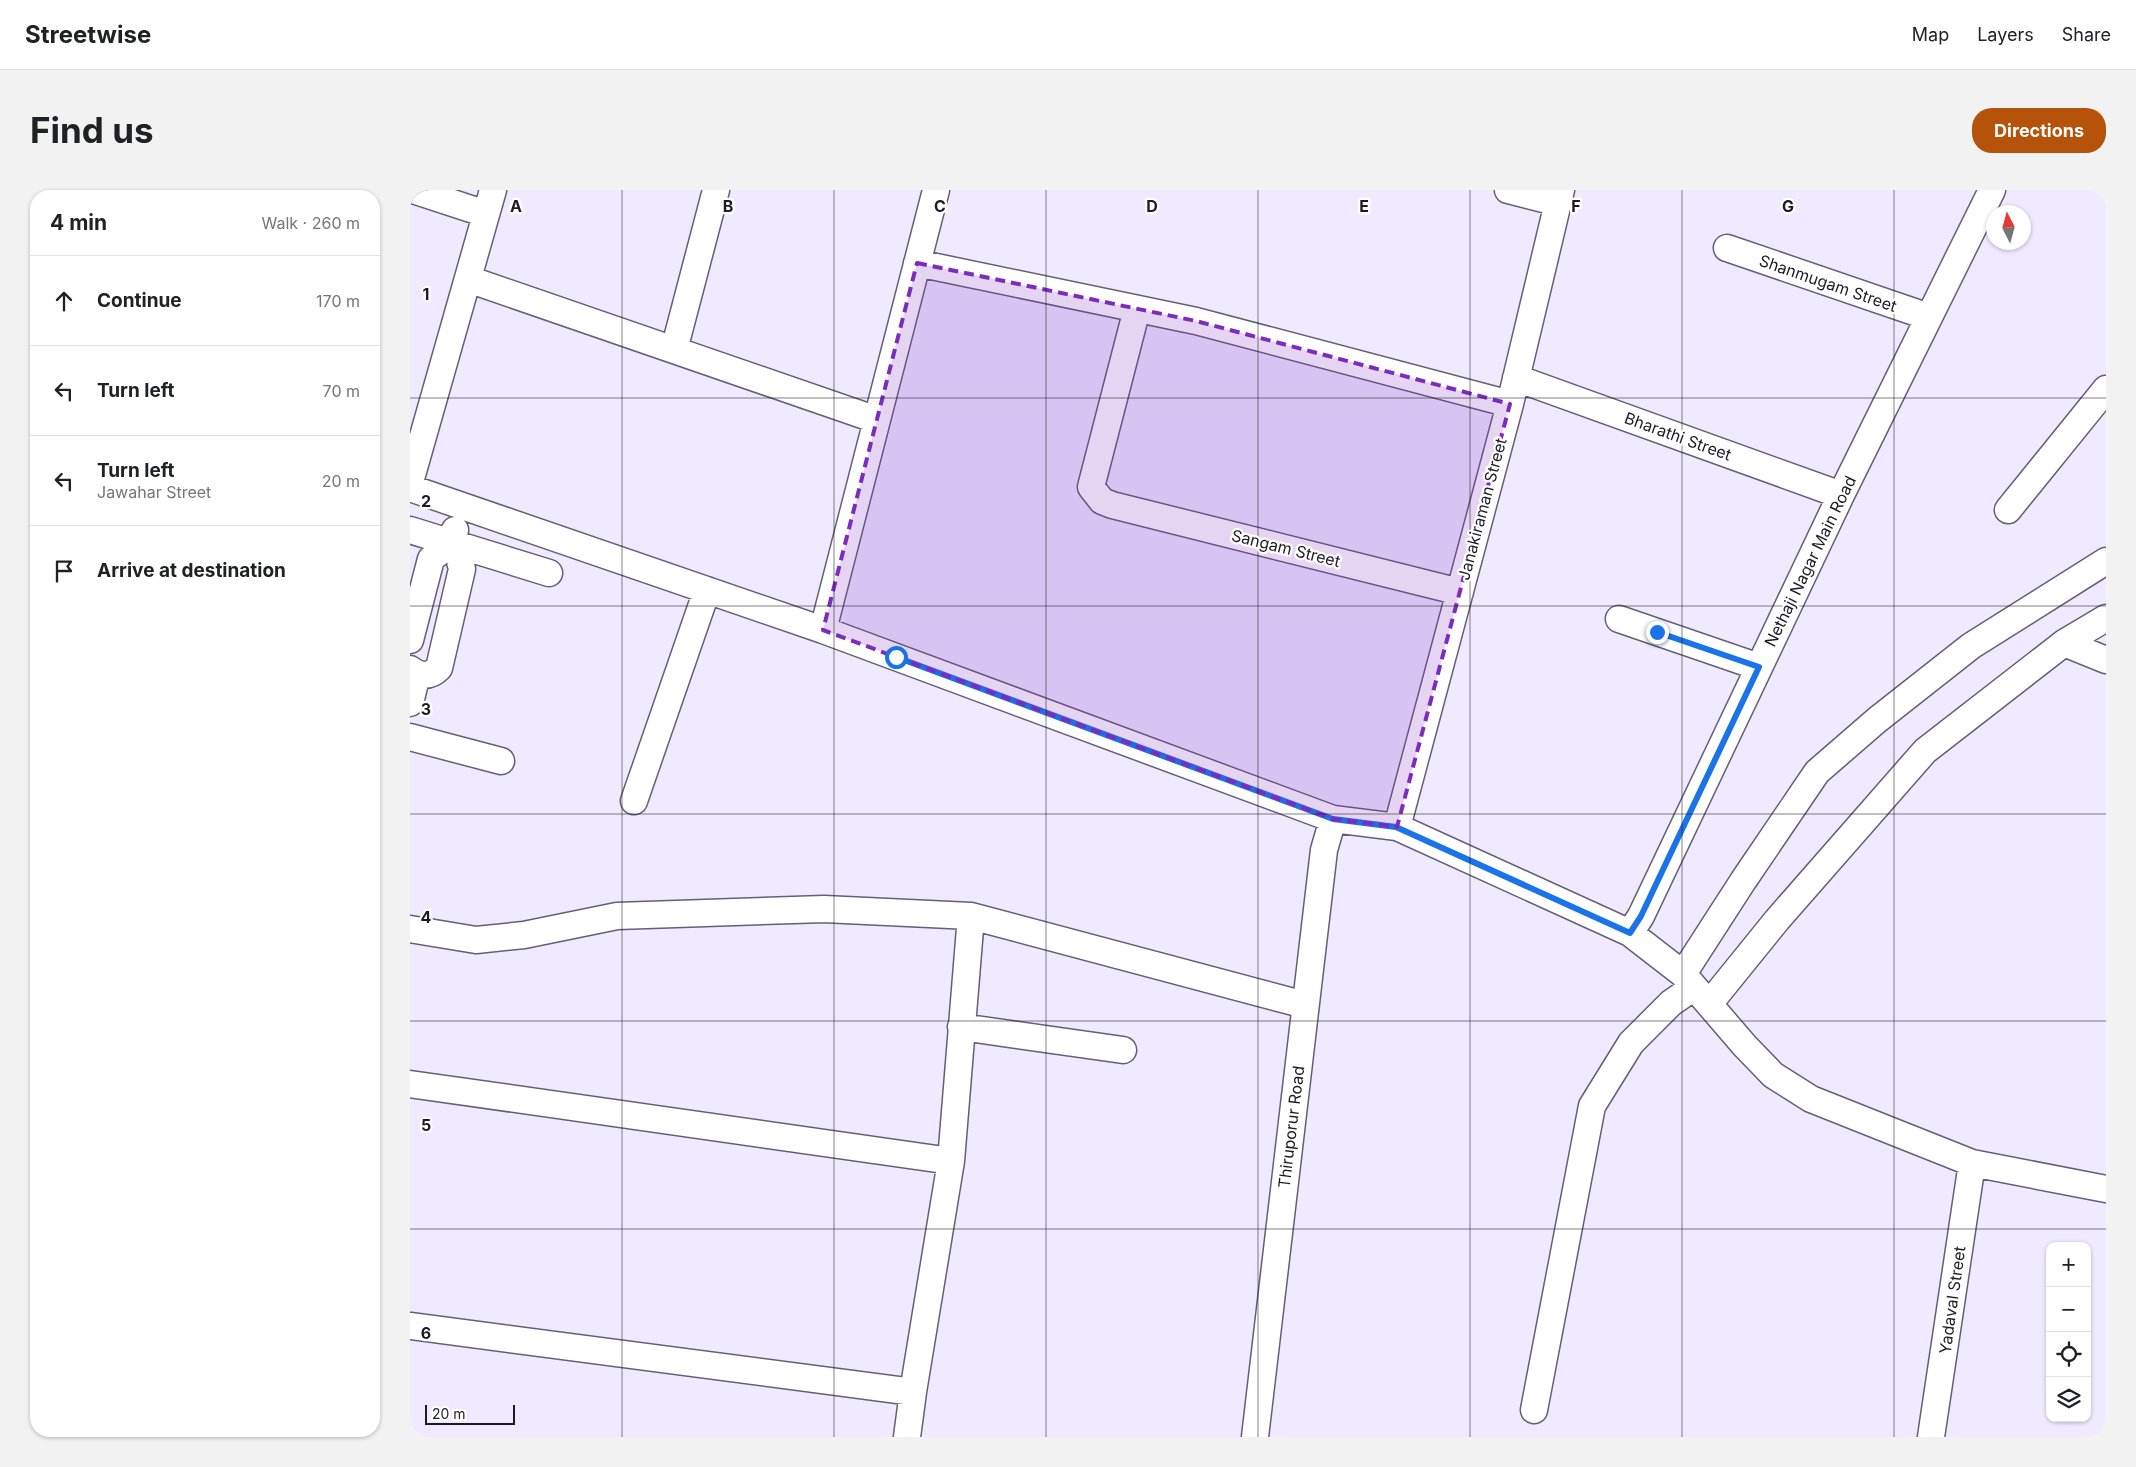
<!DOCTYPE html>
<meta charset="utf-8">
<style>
body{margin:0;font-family:Inter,sans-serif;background:#f2f2f2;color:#202124}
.controls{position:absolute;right:15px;bottom:15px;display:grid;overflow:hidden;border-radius:10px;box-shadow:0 1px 4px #0004}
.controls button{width:45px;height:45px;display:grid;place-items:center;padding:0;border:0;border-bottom:1px solid #e0e0e0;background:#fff;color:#202124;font:25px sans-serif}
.compass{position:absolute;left:1576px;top:15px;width:45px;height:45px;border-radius:50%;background:#fff;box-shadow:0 1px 4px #0004;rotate:354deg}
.scale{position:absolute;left:15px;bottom:12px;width:90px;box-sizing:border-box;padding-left:5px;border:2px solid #1c1a23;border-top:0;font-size:14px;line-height:18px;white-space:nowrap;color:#1c1a23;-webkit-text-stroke:4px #fff;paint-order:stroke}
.stop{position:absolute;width:15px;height:15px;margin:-11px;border:4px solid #1a73e8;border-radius:50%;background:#fff}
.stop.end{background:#1a73e8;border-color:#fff;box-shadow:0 1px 5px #0008}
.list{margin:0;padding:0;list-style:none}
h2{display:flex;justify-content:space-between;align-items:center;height:65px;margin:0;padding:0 20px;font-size:21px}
h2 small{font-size:16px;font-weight:400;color:#757577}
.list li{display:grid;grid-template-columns:32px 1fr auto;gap:15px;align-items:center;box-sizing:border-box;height:90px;padding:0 20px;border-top:1px solid #e0e0e0}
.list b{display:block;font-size:19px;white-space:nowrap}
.list p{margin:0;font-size:16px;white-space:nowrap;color:#757577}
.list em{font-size:16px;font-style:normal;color:#757577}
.icon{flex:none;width:28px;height:28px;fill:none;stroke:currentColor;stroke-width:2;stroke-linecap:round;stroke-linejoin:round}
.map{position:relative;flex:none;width:1696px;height:1247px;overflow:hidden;border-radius:20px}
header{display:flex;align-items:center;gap:30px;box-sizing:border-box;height:70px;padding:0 25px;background:#fff;border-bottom:1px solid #e0e0e0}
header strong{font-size:24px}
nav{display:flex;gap:28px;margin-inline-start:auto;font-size:18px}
.intro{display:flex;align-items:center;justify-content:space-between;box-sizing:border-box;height:120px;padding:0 30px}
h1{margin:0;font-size:35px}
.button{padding:12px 22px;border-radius:20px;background:#b45309;color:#fff;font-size:18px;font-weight:700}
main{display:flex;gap:30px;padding:0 30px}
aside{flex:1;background:#fff;border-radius:20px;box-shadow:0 1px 4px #0004}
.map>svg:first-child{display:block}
</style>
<header>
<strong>Streetwise</strong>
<nav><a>Map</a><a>Layers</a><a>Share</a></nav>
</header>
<div class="intro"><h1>Find us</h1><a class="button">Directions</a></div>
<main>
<aside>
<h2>4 min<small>Walk · 260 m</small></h2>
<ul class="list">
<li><svg class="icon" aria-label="ahead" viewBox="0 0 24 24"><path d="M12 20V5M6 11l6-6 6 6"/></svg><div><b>Continue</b></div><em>170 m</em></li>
<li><svg class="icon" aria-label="left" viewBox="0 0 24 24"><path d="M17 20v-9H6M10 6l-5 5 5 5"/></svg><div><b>Turn left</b></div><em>70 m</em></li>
<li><svg class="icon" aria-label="left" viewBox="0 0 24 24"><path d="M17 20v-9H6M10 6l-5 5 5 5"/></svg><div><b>Turn left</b><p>Jawahar Street</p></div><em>20 m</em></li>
<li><svg class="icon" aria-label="arrive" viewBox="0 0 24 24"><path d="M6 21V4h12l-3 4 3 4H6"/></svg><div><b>Arrive at destination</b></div></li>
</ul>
</aside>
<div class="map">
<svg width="1696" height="1247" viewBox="0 0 1696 1247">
<rect width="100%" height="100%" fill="#efeaff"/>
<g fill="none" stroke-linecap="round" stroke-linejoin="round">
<!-- street casing -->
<g stroke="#655f75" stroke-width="29">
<path id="street" d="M 3,0 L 76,24
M 1098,0 L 1149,13
M 1317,58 L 1519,127
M 507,73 L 786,131 L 1100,214
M 58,89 L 467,230
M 727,119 L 681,297 L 692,311 L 702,315 L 1050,402
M 264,160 L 306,0
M 1106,188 L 1431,305
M 0,292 L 83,0
M 0,298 L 413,440 L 923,629 L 987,637 L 1220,743 L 1273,784 L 1335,856 L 1363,885 L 1401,909 L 1562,973 L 1696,999
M 1598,320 L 1696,199
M 0,340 L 42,353 L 45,340
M 1209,429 L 1349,477
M 413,440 L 526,0
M 0,450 L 21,369 L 32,360 L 40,360 L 42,353 L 139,383
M 1654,453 L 1696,470
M 0,479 C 10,487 20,487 29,478 L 52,379 L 48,364 L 40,360
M 0,513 L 7,484
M 0,547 L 91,571
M 224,611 L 297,400
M 987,637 L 1100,214 L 1151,0
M 0,739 L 66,750 L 114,745 L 207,726 L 414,719 L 561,726 L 895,815
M 1220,743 L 1231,726 L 1431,305 L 1582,0
M 1273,784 L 1333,691 L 1407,582 L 1467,530 L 1561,456 L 1696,371
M 1299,814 L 1367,730 L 1515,561 L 1654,453 L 1696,428
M 551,837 L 713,860
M 0,894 L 541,971
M 0,1136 L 503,1202
M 1124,1220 L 1182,916 L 1221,853 L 1261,813 L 1284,797
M 497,1247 L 503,1202 L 541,971 L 561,726
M 845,1247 L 914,660 L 923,629
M 1521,1247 L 1562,973"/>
</g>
<!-- street -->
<use href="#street" stroke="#fff" stroke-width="26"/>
</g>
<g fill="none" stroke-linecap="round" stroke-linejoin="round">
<!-- route -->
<path stroke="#1a73e8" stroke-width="6" d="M 486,467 L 923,629 L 986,637 L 1220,743 L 1231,726 L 1349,477 L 1247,442"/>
</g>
<!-- marked area -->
<path fill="#7b2cbf" fill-opacity="0.2" stroke="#7b2cbf" stroke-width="4" stroke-dasharray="10 6" stroke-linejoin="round" d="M 507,73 L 786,131 L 1100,214 L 987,637 L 923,629 L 413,440 Z"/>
<!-- grid -->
<path fill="none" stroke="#1c1a23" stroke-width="1" stroke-opacity="0.55" d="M 212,0 L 212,1247M 424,0 L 424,1247M 636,0 L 636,1247M 848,0 L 848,1247M 1060,0 L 1060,1247M 1272,0 L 1272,1247M 1484,0 L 1484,1247M 0,208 L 1696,208M 0,416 L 1696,416M 0,624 L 1696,624M 0,831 L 1696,831M 0,1039 L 1696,1039"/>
<g text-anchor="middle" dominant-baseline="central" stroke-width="4.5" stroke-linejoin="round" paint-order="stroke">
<!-- street labels -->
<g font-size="16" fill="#1c1a23" stroke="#fff">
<text transform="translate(1418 93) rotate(19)">Shanmugam Street</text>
<text transform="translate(1268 246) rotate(20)">Bharathi Street</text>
<text transform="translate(1072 319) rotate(-75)">Janakiraman Street</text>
<text transform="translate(876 358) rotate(14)">Sangam Street</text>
<text transform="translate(1400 371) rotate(-64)">Nethaji Nagar Main Road</text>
<text transform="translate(881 937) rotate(-83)">Thiruporur Road</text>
<text transform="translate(1542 1110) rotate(-82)">Yadaval Street</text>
</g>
</g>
<g font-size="16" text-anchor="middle" font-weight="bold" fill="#1c1a23" stroke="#fff" stroke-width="4.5" stroke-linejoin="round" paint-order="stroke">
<text x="106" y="22">A</text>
<text x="318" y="22">B</text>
<text x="530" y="22">C</text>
<text x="742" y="22">D</text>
<text x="954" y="22">E</text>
<text x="1166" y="22">F</text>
<text x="1378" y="22">G</text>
<text x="16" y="110">1</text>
<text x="16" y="317">2</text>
<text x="16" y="525">3</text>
<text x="16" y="733">4</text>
<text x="16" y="941">5</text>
<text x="16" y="1149">6</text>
</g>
</svg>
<div class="controls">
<button>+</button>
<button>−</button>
<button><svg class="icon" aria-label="locate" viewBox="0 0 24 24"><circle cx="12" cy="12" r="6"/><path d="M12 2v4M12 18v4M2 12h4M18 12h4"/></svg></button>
<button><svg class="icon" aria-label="layers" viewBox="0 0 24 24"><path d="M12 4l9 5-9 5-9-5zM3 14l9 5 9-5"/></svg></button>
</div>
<svg class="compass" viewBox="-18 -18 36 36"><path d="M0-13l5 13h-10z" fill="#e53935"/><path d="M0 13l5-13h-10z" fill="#757577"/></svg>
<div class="scale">20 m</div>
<div class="stop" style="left:486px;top:467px"></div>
<div class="stop end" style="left:1247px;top:442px"></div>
</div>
</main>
